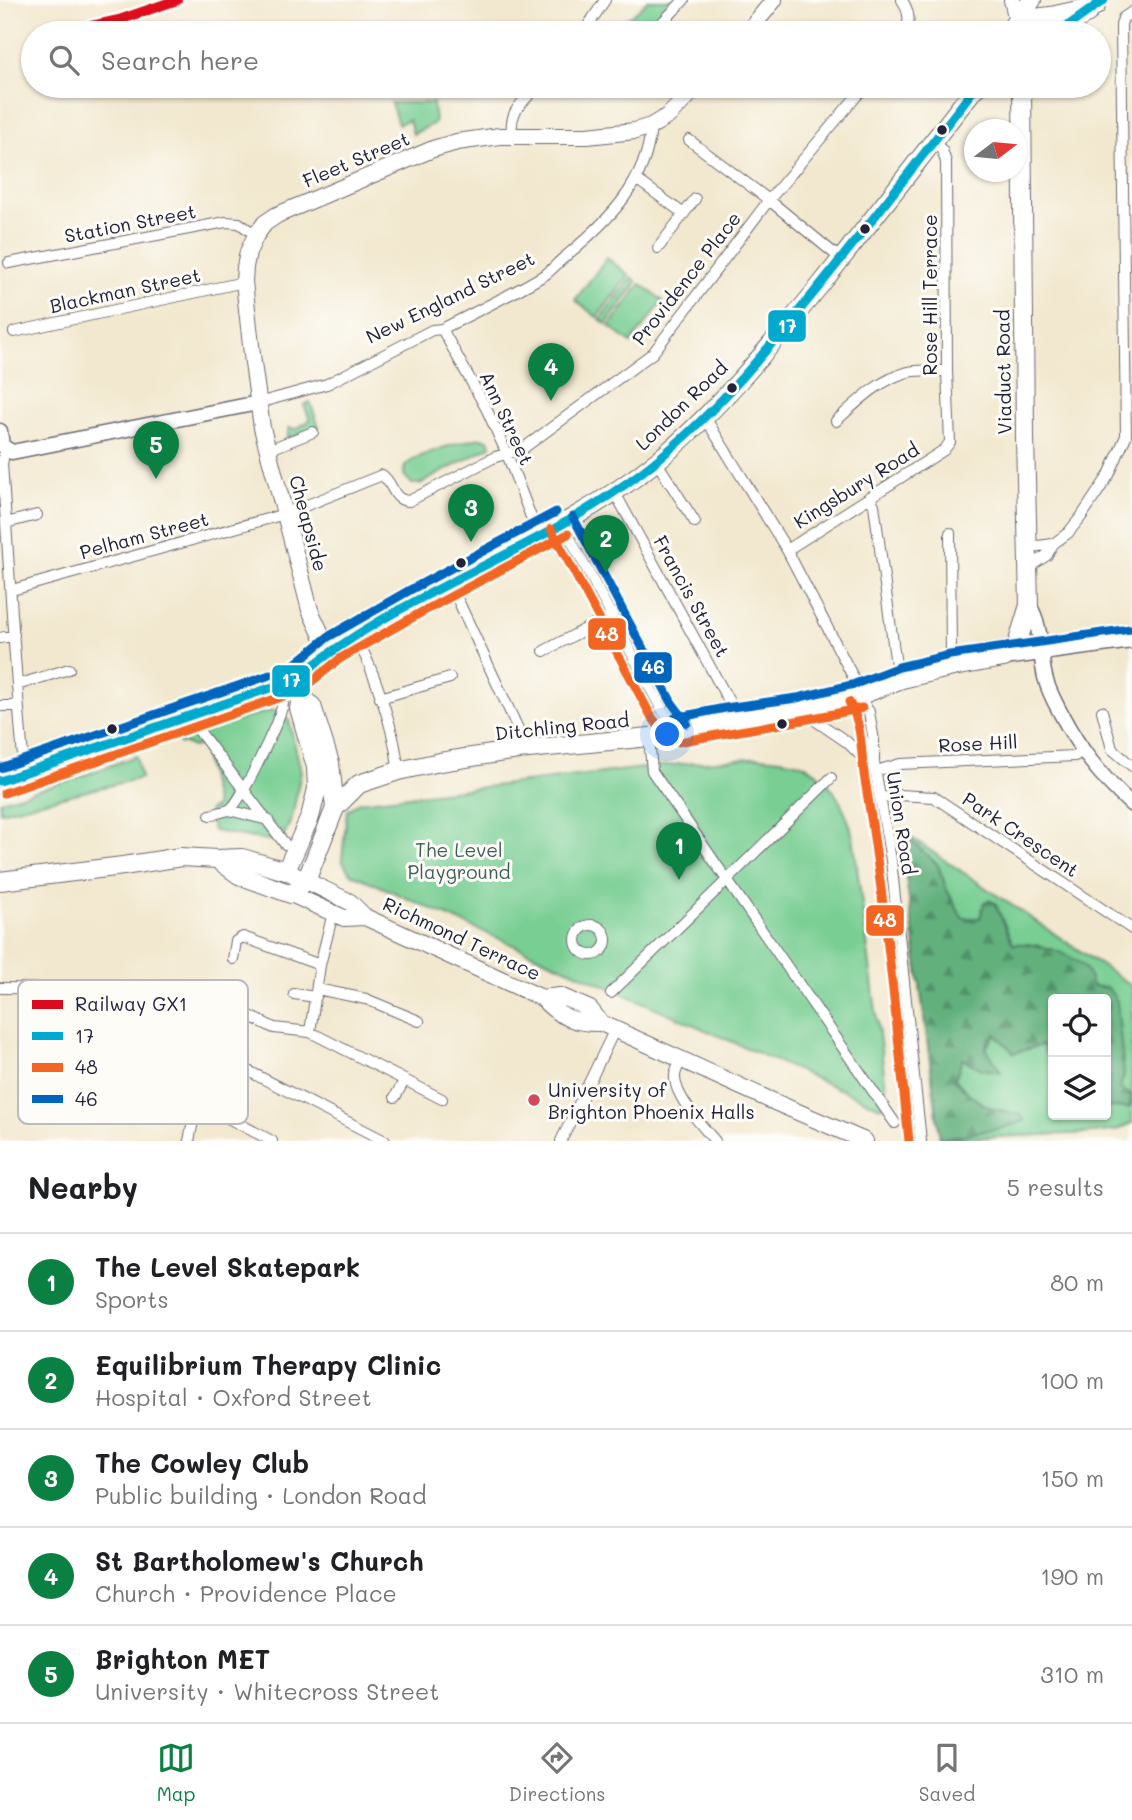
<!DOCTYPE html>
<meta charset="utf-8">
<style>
body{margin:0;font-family:Mali,sans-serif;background:#f2f2f2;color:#202124}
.controls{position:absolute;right:21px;bottom:21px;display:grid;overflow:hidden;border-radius:7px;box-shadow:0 2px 5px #0004}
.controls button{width:63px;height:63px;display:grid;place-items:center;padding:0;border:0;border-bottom:2px solid #e0e0e0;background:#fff;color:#202124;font:35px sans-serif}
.compass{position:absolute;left:964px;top:119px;width:63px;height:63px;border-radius:50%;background:#fff;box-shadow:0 2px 5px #0004;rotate:74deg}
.you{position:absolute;left:668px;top:735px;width:24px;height:24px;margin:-18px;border:5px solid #fff;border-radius:50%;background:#1a73e8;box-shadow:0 0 0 10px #1a73e833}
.badge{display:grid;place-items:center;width:46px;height:46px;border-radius:50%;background:#0b8043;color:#fff;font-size:23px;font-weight:700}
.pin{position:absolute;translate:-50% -58px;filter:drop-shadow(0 2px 4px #0008)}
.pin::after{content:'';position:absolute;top:37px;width:24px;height:21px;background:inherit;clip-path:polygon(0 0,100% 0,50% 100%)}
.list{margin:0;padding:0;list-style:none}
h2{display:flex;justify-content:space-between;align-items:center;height:91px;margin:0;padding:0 28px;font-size:30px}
h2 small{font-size:23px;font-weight:400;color:#757577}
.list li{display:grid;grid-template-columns:46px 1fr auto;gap:21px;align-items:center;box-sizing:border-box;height:98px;padding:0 28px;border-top:2px solid #e0e0e0}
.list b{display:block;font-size:26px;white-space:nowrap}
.list p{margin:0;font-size:23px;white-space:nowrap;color:#757577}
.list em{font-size:23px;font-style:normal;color:#757577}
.icon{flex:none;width:38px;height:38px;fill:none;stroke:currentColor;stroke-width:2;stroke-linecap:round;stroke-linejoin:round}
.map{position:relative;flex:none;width:1132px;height:1141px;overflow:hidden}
.search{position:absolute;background:#fff;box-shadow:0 2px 5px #0004;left:21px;right:21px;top:21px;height:77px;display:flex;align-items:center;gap:18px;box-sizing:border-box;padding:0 24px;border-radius:38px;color:#757577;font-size:26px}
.sheet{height:581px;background:#fff}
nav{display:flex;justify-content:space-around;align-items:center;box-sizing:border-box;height:98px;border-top:2px solid #e0e0e0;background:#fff;font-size:19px;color:#757577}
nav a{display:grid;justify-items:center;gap:4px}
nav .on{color:#0b8043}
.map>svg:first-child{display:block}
</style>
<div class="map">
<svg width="1132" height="1141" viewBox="0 0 1132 1141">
<defs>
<pattern id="forest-firs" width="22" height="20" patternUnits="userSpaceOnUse" patternTransform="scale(1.75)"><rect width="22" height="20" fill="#62b17d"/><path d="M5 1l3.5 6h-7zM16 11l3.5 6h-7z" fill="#509068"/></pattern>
</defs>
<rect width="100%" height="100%" fill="#fdfcf7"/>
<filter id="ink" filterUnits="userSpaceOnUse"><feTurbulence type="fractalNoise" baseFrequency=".0143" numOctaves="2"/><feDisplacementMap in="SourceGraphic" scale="14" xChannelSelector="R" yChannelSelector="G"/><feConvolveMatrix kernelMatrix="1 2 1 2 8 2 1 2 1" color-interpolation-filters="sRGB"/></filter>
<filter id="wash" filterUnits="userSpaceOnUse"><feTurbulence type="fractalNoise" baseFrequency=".00686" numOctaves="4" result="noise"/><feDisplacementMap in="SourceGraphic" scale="28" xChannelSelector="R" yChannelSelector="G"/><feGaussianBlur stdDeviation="1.57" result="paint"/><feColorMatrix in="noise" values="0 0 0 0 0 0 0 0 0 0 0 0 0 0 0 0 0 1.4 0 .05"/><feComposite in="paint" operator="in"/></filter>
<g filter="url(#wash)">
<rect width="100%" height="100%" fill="#f2e8cf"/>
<!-- green -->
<path fill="#78ce93" stroke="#4d7867" stroke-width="2" fill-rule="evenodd" d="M 647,0 L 676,0 L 654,21 L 636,33 L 600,33 C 616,25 636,15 647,0 Z
M 391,103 L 433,103 L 435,123 L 413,134 L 409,120 L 398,124 Z
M 607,258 L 629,275 L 597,317 L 575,300 Z
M 632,277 L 637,282 L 606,324 L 600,319 Z
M 641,284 L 663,301 L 631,343 L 609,326 Z
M 310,402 L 319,427 L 287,439 L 289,428 L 296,429 L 310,420 L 304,405 Z
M 482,438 L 490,441 L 491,446 L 420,484 L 412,484 L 404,475 C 404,470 403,469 406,465 C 417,454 466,440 482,438 Z
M 273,710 L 283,714 L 289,721 L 301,771 L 292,818 L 284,835 L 279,839 L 265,840 L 213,831 L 209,810 L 216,807 L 202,745 L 193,747 L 184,743 L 180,744 L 178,737 Z
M 136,756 L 141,778 L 0,812 L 0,801 L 77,778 Z
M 760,757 C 773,758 787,759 799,763 C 829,773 846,808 853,836 L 888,1103 L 880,1107 L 350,873 L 342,860 L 347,811 L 359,802 L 660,766 Z
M 900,830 L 1132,986 L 1132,1123 L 1117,1130 L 1094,1133 L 940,1139 ZM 1053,999 L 1106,999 L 1106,1115 L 1053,1115 Z"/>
<!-- forest -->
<path fill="url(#forest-firs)" stroke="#426a5c" stroke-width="2" d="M 900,830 L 938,865 L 947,890 L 962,918 L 980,918 L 984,902 L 989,900 L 995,903 L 1013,944 C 1035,942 1066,951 1083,966 C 1088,970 1090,980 1092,986 L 1108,988 L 1117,1001 L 1124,1075 L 1120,1088 L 1132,1096 L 1129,1108 L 1108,1107 L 1106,1109 L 1106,999 L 1053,999 L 1053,1068 L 1042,1045 L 1014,1053 L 995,1034 L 986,1048 L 1001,1072 L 982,1069 L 962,1059 L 955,1079 C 976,1104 989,1110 1020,1114 L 1025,1121 L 1002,1128 L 940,1139 Z"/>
</g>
<g filter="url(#ink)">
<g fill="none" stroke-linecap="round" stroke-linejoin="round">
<!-- street casing -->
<g stroke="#6b676f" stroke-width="12">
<path id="street" d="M 902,0 C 909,11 911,22 905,33
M 583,33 L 605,0
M 652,33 L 684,0
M 513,137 C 507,112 522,103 538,86
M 689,140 L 769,200 L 841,259
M 636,179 L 684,214
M 658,248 L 695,199
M 9,263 L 226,222 L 239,223 L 256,235
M 442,329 L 486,408 L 507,454 L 534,525
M 14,332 L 244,282
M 258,403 L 327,384 L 432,330 L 442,329 C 477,311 513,294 546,274 C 553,269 559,261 566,256 C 608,221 647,184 651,126
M 704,416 L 787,550 L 852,675 L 859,696 L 869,712 L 874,741 L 874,762 L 891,860 L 921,1141
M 836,421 C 858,401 879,380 908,372 C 920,369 935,371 947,371
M 5,450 L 2,464 C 9,562 14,660 23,757 L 27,772
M 268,450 L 313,432
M 656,461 L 695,522
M 614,491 L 732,707 L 735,719
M 869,497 L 874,505 L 896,665
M 6,523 L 37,515
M 562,523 L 662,710 L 677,730
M 950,533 L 951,657 L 953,667
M 1027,544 L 1038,546 L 1053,544
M 787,550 L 944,450 L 950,442 L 947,371 L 946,162 L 942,150 L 934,143
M 1028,568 L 1047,555 L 1053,544 L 1068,533 L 1081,517 L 1109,475 L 1126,436 L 1121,25 L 1123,18 L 1132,12
M 450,583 L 520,733 L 521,739 L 518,750
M 12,590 L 285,514 L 382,475 C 394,483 392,501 409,501 L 495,457 L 521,450 L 653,353 L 769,200 L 865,86
M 355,636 C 373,667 397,737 398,771
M 0,638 L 14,635
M 544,651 L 612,615
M 17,685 L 69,669
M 859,696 C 857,723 860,739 874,761
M 380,698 L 450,678
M 0,706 L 18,706
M 800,710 L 847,742 L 875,770
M 1102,711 L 1112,749 L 1132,766
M 196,727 L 285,844
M 876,771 L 900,764 L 1075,756 L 1081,751
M 831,778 L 727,880 L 895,1123
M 0,781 L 296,679
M 882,798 L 899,795 L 934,797 L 1132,929
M 229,810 C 241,804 279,720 283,704
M 210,815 L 229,810 L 268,820
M576 940a15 15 0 1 1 30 0a15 15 0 1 1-30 0Z
M 233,959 L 236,941 L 243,937 L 320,965
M 0,988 L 197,990 L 274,1028 L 310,1032 L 442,1099
M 317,989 L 366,999 L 419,1021
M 611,993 L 727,880 L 652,771 L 649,737
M 294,994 L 316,997
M 210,1019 L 213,996
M 310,1032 L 320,965 L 333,913
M 206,1053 L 217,1055 L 385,1141
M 681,1059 C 679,1064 676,1070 675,1075 C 673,1095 703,1127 715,1141
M 395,1097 L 404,1081
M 197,1102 L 272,1141
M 189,1141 L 208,1046
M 561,1141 L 615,1029"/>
</g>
<!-- secondary casing -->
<g stroke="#6b676f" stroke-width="17">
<path id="secondary" d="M 0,431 L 2,446 L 12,452 L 258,403
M 1029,605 C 1043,628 1039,652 1045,677 C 1048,690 1054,701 1060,712 C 1080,750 1100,776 1132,805
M 1004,658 L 1132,641"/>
</g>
<!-- primary casing -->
<g stroke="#6b676f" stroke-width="18">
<path id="primary" d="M 1012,0 L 1017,20
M 747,33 L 774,0
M 329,651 L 310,610 L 285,514 L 262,428 L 253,363 L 244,282 L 245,267 L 248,252 L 256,235 L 265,223 L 277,215 L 433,149 L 457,142 L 500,136 L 587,136 L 635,131 L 651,126 L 668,116 L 698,86
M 286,871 L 350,902 L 365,917 L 542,998 C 557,1016 577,1024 601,1023 L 770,1100 L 865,1141
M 291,894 L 344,918 L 365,917
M 542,998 L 560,996 L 590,1009 L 601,1023"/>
</g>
<!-- highway casing -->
<g stroke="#6b676f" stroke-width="20">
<path id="highway" d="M 1017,20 L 1051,16 L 1096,6
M 1007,33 L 1032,0
M 1058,33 L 1089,12
M 335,808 L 359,784 L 398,771 L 440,762 L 518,750 L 660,736 L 677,730 L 727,720 L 799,710 L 859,696 L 902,679 L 953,667 L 1004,658 L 1016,648 L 1029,605 L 1025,437 L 1022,86
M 217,859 L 239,875 L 291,894 L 306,881 L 335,808 L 330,763 L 312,706 L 302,698
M 0,881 L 123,866 L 181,857 L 217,859 L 242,858 L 286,871 L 310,817 L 317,789 L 316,767 L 299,708 L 302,698 L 296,679 C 327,652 353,637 388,617 C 477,565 576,526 657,461 C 717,412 773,343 822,283 C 874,218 924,153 975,88 L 979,86"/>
</g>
<!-- street -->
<use href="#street" stroke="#fff" stroke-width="10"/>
<!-- secondary -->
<use href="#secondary" stroke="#fff" stroke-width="14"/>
<!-- primary -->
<use href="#primary" stroke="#fff" stroke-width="16"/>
<!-- highway -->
<use href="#highway" stroke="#fff" stroke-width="18"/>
<!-- bus-1 casing -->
<g stroke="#fdfcf7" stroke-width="14">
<path id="bus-1" d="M 1058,33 L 1104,0
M 0,781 L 296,679 C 395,596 523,558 627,483 C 698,433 754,366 808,300 C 865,230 920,159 975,88 L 979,86"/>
</g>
<!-- bus-2 casing -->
<g stroke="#fdfcf7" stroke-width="14">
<path id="bus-2" d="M 551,529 L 651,716 L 667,737
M 849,702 C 864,728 860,752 865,780 C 885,899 896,1020 909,1141
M 679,742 C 740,730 801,722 862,708
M 4,793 L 301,690 L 341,658 L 422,612 L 568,534"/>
</g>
<!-- bus-3 casing -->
<g stroke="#fdfcf7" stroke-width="14">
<path id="bus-3" d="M 573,517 L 672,703 L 687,723
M 675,718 L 725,708 L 797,698 L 855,684 L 899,667 L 950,655 L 1130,629
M 0,768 L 290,668 L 328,637 L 410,590 L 556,512"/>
</g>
<!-- bus-1 -->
<use href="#bus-1" stroke="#00a9ce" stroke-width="9"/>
<!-- bus-2 -->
<use href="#bus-2" stroke="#f26522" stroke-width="9"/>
<!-- bus-3 -->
<use href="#bus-3" stroke="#0065bd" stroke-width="9"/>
<!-- rail-1 casing -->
<g stroke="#fdfcf7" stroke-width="16">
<path id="rail-1" d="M 73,30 L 119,20 L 177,0"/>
</g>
<!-- rail-1 -->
<use href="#rail-1" stroke="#dc0a1e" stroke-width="10"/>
</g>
</g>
<!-- markers -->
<g fill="#22223b" stroke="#fdfcf7" stroke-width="2.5">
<circle cx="942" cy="130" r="6"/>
<circle cx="865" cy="229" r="6"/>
<circle cx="732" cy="388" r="6"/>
<circle cx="461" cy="563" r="6"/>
<circle cx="782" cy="724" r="6"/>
<circle cx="112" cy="729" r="6"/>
</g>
<circle fill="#d1495b" stroke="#fdfcf7" stroke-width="2.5" cx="534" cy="1100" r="7"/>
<g text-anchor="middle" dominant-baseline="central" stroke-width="6" stroke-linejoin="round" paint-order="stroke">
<!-- street labels -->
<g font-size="19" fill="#22223b" stroke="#fdfcf7">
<text transform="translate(356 159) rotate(-23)">Fleet Street</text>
<text transform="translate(130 223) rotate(-11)">Station Street</text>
<text transform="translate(686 278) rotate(-52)">Providence Place</text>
<text transform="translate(125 290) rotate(-12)">Blackman Street</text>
<text transform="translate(929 295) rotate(-90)">Rose Hill Terrace</text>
<text transform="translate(450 297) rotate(-26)">New England Street</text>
<text transform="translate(1003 372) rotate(-91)">Viaduct Road</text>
<text transform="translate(681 405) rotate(-44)">London Road</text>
<text transform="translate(507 418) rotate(65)">Ann Street</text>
<text transform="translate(856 485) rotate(-32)">Kingsbury Road</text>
<text transform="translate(309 523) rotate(75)">Cheapside</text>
<text transform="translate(144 535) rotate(-15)">Pelham Street</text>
<text transform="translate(692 596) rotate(61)">Francis Street</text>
<text transform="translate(562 726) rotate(-6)">Ditchling Road</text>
<text transform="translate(978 743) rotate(-3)">Rose Hill</text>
<text transform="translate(902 823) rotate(81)">Union Road</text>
<text transform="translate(1021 834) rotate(34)">Park Crescent</text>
<text transform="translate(462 938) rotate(25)">Richmond Terrace</text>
</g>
<!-- park labels -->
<g font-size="19" fill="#405e5a" stroke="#fdfcf7">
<text x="459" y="849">The Level<tspan x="459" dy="22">Playground</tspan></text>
</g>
<!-- poi labels -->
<g font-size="19" fill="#22223b" stroke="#fdfcf7" text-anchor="start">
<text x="548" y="1089">University of<tspan x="548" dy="22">Brighton Phoenix Halls</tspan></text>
</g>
</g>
<!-- legend -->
<rect x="18" y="980" width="230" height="144" rx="10" fill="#fdfcf7" stroke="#bbbbbf" stroke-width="2"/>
<rect x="32" y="1000" width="31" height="9" fill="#dc0a1e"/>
<rect x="32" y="1032" width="31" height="8" fill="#00a9ce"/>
<rect x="32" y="1063" width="31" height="9" fill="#f26522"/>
<rect x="32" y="1095" width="31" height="8" fill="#0065bd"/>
<g font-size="19" fill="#22223b">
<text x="75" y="1011">Railway GX1</text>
<text x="75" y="1043">17</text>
<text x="75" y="1074">48</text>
<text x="75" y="1106">46</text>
</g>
<g stroke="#fdfcf7" stroke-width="2.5">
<rect x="767" y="309" width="40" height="34" rx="7" fill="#00a9ce"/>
<rect x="587" y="617" width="40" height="34" rx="7" fill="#f26522"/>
<rect x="633" y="651" width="40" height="33" rx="7" fill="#0065bd"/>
<rect x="271" y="664" width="40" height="34" rx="7" fill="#00a9ce"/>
<rect x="865" y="904" width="40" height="33" rx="7" fill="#f26522"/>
</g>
<g font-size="19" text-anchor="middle" font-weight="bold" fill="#fff">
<text x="787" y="333">17</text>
<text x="607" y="641">48</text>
<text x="653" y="674">46</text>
<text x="291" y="687">17</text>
<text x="885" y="927">48</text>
</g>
</svg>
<div class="controls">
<button><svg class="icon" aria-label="locate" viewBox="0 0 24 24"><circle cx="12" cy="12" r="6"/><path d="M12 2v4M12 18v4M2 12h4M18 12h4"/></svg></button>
<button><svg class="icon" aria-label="layers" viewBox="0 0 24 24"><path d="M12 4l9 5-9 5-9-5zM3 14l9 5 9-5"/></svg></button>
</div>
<svg class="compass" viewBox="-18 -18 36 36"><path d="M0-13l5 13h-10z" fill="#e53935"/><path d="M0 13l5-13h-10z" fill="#757577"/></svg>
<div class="you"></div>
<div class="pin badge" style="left:679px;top:880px">1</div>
<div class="pin badge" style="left:606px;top:573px">2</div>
<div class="pin badge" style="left:471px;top:542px">3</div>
<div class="pin badge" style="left:551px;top:401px">4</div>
<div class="pin badge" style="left:156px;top:479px">5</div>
<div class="search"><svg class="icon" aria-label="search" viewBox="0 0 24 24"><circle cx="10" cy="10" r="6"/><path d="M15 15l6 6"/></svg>Search here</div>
</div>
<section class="sheet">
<h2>Nearby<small>5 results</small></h2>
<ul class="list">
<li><span class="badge">1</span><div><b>The Level Skatepark</b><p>Sports</p></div><em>80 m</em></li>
<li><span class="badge">2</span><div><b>Equilibrium Therapy Clinic</b><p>Hospital · Oxford Street</p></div><em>100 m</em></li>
<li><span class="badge">3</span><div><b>The Cowley Club</b><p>Public building · London Road</p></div><em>150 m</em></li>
<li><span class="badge">4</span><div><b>St Bartholomew's Church</b><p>Church · Providence Place</p></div><em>190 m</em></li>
<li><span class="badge">5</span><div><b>Brighton MET</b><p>University · Whitecross Street</p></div><em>310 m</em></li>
</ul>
</section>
<nav>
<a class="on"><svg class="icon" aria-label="map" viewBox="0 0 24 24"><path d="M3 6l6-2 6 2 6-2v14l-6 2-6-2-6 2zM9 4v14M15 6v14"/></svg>Map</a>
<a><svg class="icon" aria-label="directions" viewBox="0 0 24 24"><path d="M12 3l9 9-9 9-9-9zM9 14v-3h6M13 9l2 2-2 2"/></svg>Directions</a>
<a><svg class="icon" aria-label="saved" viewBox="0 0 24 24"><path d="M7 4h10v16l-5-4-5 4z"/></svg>Saved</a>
</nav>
